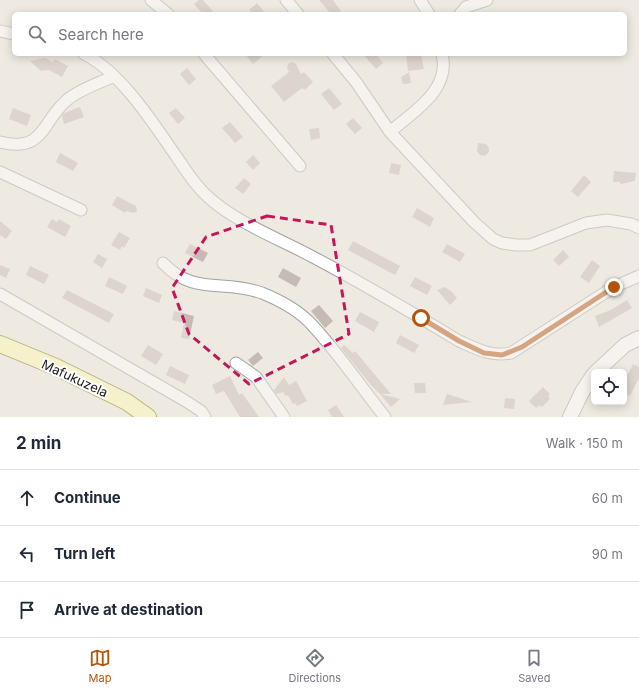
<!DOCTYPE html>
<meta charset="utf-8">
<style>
body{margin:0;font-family:Inter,sans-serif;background:#f6f6f7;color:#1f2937}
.controls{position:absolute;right:12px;bottom:12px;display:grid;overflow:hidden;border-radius:6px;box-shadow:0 2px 10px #0003}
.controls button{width:36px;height:36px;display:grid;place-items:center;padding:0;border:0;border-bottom:1px solid #e0e1e3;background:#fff;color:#1f2937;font:20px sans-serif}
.stop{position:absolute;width:12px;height:12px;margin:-9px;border:3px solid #b45309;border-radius:50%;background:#fff}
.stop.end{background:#b45309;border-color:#fff;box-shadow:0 1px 4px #0008}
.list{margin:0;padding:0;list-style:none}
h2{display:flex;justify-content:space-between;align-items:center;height:52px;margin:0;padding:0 16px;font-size:17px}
h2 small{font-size:13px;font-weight:400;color:#747a83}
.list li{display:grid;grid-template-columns:26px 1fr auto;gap:12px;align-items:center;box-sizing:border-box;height:56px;padding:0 16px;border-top:1px solid #e0e1e3}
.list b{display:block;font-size:15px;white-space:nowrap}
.list em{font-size:13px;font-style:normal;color:#747a83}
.icon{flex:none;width:22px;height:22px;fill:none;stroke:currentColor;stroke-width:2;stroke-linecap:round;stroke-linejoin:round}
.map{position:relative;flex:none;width:639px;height:417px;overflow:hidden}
.search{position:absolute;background:#fff;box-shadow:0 2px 10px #0003;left:12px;right:12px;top:12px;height:44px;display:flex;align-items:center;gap:10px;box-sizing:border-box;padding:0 14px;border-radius:6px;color:#747a83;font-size:15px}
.sheet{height:220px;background:#fff}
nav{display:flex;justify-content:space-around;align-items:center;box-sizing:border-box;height:56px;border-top:1px solid #e0e1e3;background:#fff;font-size:11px;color:#747a83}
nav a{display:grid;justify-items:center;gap:2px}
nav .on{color:#b45309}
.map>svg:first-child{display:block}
</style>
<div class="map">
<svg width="639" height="417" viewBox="0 0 639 417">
<rect width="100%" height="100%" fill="#eee9e1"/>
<!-- building -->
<path fill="#c6bbb4" d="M 199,0 L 203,0 L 215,14 L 203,14 L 194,4 Z
M 319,0 L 333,0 L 341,11 L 337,14 L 331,14 Z
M 257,3 L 266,14 L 253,14 L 249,10 Z
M 245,54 L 265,54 L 253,64 Z
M 363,54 L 376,54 L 383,63 L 376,69 Z
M 406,54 L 421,54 L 424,69 L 408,71 Z
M 45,58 L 53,62 L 55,59 L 68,66 L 62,77 L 49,70 L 41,71 L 30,61 Z
M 292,62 L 296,64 L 301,74 L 304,72 L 313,82 L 305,90 L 302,88 L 284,102 L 271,86 L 289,72 L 287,68 L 288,64 Z
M 187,68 L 196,79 L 189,85 L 180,74 Z
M 409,72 L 411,83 L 403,84 L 401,77 Z
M 329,88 L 342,104 L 334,110 L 321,94 Z
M 80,107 L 84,117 L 64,124 L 62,116 L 64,113 Z
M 13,108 L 31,115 L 27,126 L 9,119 Z
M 176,108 L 185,118 L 178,124 L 169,113 Z
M 353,118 L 362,128 L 355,134 L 346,124 Z
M 230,122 L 243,137 L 235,143 L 222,128 Z
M 319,128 L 320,138 L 311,140 L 309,129 Z
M 478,143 L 486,144 L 489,148 L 489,152 L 485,156 L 480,155 L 477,151 Z
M 60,153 L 78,163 L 73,171 L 56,162 Z
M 253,155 L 260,163 L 253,170 L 246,162 Z
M 391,163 L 401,165 L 399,175 L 389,173 Z
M 614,171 L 636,173 L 635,181 L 620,184 L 620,182 L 613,182 Z
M 584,175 L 591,182 L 578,197 L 571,191 Z
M 244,178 L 251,184 L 243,194 L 235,188 Z
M 117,196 L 136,206 L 137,211 L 134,213 L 126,211 L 125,213 L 112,205 Z
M 417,208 L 434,218 L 430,227 L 412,217 Z
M 52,219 L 57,222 L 59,219 L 71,226 L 65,237 L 47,227 Z
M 0,221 L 12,231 L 6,239 L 0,235 Z
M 119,232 L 130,238 L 124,248 L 122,246 L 120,250 L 111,245 Z
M 353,241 L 400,266 L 395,275 L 348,250 Z
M 190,244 L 208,253 L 203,262 L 185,253 Z
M 447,244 L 465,254 L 460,262 L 442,252 Z
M 563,250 L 569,257 L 559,266 L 553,260 Z
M 98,254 L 107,259 L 102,268 L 93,262 Z
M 592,260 L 600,266 L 589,283 L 580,277 Z
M 0,265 L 10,269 L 6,278 L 0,275 Z
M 30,266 L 49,275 L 44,284 L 26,275 Z
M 283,268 L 301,278 L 296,287 L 278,277 Z
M 109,277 L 127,286 L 123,294 L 105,286 Z
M 415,277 L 432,286 L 427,295 L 410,286 Z
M 445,287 L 452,292 L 457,298 L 450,305 L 437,290 Z
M 146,288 L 162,295 L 159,303 L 143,296 Z
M 67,290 L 114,314 L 109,323 L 62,298 Z
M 627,300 L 632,308 L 599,327 L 595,316 L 611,310 Z
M 319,305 L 333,321 L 325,328 L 311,311 Z
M 174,311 L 194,316 L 189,339 L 181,338 L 184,323 L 172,320 Z
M 360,312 L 379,322 L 374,332 L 355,321 Z
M 400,335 L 419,345 L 414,353 L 396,343 Z
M 148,345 L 163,354 L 156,365 L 141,356 Z
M 344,345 L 353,353 L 355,351 L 391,394 L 380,394 L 371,385 L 341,348 Z
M 258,352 L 263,358 L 253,366 L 248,360 Z
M 633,364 L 639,367 L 639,378 L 630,396 L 624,393 L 624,372 L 628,374 Z
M 170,366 L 189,375 L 185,384 L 166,375 Z
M 230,376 L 239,395 L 242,393 L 259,417 L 240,417 L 224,391 L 216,394 L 212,385 Z
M 284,377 L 289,385 L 296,381 L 307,401 L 297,406 L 295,403 L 293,404 L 288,395 L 286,396 L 283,392 L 276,394 L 274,390 Z
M 414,383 L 425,383 L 426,393 L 415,393 Z
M 543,387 L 550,394 L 548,396 L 550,399 L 542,407 L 539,405 L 536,408 L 529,401 Z
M 380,394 L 400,399 L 391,407 Z
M 447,394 L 472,402 L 443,405 Z
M 505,398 L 515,399 L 514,409 L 504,408 Z
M 336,405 L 344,417 L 332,417 L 328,410 Z"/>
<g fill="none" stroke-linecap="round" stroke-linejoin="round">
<!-- minor casing -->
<g stroke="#a3a3a3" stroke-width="13">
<path id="minor" d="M 151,0 L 168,14
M 286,0 L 298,14
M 420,0 L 429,14
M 460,14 L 466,7 L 487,0
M 0,31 L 14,34
M 84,54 C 121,72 153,123 176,156 C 185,169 194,184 206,195 C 234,222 278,238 313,257 C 362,283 411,312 459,341 C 477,349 491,357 511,353 L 614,287 L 639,276
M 204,54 L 300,166
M 333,54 L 356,82 L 390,132 L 474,222 L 493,239 L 502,243 L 516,245 L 530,245 L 586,223 L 607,220 L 631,224 L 639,228
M 390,132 C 414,111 451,90 442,54
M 0,142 C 45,153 41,122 67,100 C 80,89 100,83 114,76
M 0,172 L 81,210
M 163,263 C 194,296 223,279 262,293 C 279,300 301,312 313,326 C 339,354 361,387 385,417
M 0,294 L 184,400 L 201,411 L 205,417
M 236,363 L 256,377 L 284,417"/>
</g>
<!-- tertiary casing -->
<g stroke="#a3a3a3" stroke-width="16">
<path id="tertiary" d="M 596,372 L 625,345 L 639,338
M 570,417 L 582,392 L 594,374"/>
</g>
<!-- secondary casing -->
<g stroke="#6e7600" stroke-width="18">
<path id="secondary" d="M 0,344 L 56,367 L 127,402 L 148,417"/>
</g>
<!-- minor -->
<use href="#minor" stroke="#fff" stroke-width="11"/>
<!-- tertiary -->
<use href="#tertiary" stroke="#fff" stroke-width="14"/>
<!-- secondary -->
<use href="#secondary" stroke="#fcfdb0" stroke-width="16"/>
</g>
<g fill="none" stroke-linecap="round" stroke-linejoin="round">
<!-- route -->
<path stroke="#b45309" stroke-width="5" d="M 421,318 L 459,341 L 484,353 L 502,355 L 522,347 L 614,287"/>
</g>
<!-- marked area -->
<path d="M0 0H639V417H0ZM 267,216 L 331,225 L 349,334 L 249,384 L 189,334 L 172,288 L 206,237 Z" fill="#eee9e1" fill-opacity=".55" fill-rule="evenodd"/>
<path fill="none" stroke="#c2185b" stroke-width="3" stroke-dasharray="8 5" stroke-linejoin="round" d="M 267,216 L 331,225 L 349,334 L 249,384 L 189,334 L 172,288 L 206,237 Z"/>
<g text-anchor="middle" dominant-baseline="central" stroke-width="4" stroke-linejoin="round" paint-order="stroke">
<!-- street labels -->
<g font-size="13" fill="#1c1c1c" stroke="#fff">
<text transform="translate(75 378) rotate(25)">Mafukuzela</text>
</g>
</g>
</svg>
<div class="controls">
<button><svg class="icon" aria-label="locate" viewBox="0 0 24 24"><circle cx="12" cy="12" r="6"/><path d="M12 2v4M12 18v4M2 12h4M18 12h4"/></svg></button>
</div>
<div class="stop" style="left:421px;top:318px"></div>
<div class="stop end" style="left:614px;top:287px"></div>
<div class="search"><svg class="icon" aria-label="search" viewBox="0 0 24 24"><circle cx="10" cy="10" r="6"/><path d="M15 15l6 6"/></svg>Search here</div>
</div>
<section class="sheet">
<h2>2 min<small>Walk · 150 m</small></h2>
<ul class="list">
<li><svg class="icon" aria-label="ahead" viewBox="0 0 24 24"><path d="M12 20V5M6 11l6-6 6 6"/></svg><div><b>Continue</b></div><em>60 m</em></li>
<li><svg class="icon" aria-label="left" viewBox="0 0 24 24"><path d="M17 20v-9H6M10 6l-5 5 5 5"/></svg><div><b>Turn left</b></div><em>90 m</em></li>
<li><svg class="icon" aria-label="arrive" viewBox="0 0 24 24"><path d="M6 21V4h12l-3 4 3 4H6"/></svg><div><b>Arrive at destination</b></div></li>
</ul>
</section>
<nav>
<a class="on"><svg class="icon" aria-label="map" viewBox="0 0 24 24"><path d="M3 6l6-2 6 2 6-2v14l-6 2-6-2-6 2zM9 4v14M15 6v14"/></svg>Map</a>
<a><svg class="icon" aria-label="directions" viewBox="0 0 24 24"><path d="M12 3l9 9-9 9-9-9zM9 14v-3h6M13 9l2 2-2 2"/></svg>Directions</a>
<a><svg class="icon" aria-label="saved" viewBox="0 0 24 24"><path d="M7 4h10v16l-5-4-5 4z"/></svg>Saved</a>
</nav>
